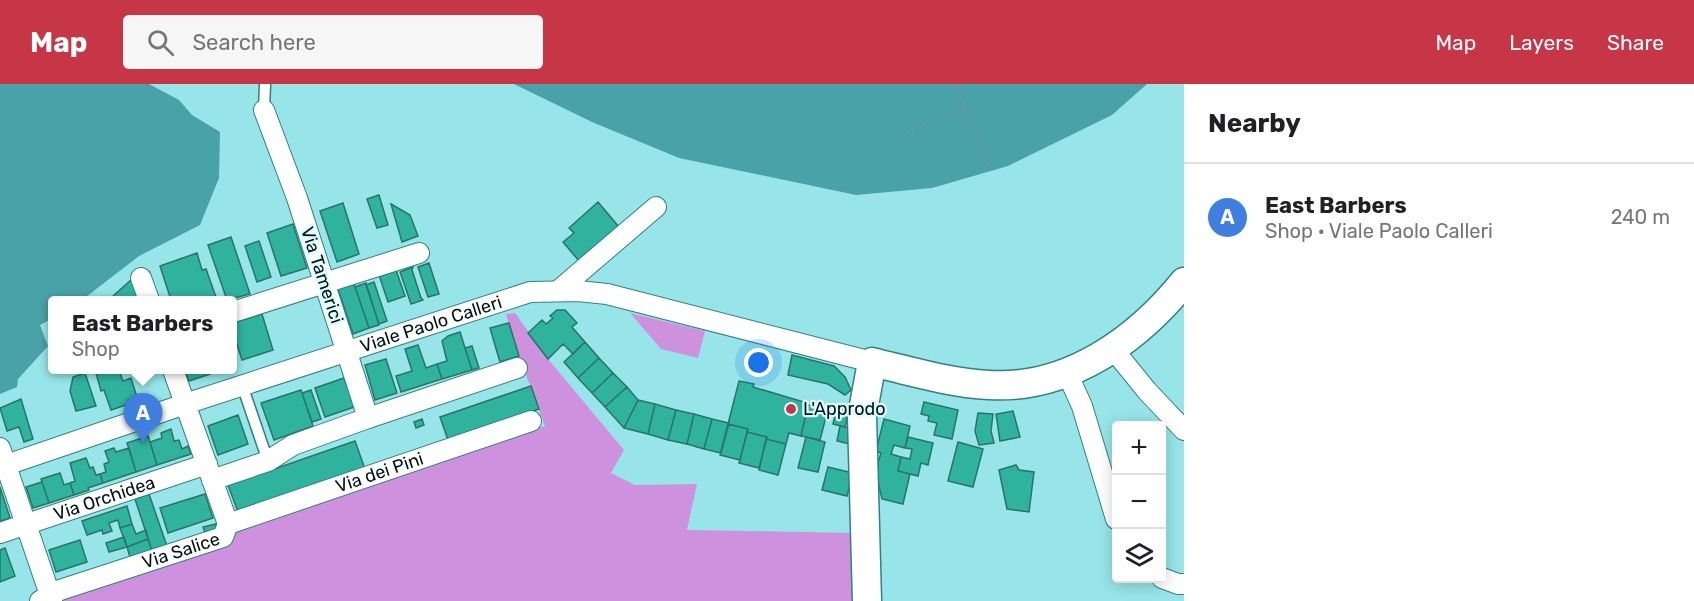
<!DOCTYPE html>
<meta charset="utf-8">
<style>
body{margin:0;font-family:Rubik,sans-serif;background:#f6f6f6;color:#202124}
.controls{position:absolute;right:18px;bottom:18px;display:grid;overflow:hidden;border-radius:6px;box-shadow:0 3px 15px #0003}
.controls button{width:54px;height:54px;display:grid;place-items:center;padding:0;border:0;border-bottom:2px solid #e0e0e0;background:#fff;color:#202124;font:30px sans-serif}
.you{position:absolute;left:759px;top:279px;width:21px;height:21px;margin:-15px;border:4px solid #fff;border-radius:50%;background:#1a73e8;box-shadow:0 0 0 9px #1a73e833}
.badge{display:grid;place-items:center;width:39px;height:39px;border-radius:50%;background:#c63646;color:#fff;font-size:20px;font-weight:700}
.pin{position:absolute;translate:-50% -50px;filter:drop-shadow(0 2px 3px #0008)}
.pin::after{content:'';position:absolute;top:32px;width:21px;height:18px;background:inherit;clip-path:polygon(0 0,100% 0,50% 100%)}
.popup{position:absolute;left:48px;top:212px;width:189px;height:78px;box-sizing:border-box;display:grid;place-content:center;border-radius:6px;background:#fff;filter:drop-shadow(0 2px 4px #0005);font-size:20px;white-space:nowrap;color:#757577}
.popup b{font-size:22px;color:#202124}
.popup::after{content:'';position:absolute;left:50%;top:100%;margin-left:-12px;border:12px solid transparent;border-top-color:#fff}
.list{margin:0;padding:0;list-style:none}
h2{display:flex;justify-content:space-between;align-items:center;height:78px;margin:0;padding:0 24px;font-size:26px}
h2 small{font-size:20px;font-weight:400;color:#757577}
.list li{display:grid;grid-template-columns:39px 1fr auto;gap:18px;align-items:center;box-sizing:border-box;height:108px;padding:0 24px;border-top:2px solid #e0e0e0}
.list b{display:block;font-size:22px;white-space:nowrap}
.list p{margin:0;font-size:20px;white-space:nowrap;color:#757577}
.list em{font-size:20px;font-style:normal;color:#757577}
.icon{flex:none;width:33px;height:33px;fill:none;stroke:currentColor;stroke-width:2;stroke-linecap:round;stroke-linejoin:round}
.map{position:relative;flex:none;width:1184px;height:517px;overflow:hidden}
header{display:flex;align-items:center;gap:36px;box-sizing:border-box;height:84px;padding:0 30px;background:#c63646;color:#fff}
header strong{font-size:28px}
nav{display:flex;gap:33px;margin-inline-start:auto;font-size:21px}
.search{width:420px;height:54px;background:#f6f6f6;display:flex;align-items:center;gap:15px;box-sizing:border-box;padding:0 21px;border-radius:6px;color:#757577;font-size:22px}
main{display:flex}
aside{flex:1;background:#fff}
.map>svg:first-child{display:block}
</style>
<header>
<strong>Map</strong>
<div class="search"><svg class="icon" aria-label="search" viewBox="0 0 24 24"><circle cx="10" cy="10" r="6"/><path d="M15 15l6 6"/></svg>Search here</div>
<nav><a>Map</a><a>Layers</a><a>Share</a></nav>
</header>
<main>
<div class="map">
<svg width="1184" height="517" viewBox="0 0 1184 517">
<rect width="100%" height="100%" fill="#97e5e8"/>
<!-- green -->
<path fill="#ce91dd" d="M 515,229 L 548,275 L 624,366 L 611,389 L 635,401 L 697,400 L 687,446 L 856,449 L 858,517 L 63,517 L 61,511 L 227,457 L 241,444 L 545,342 L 519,272 L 506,230 Z
M 630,229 L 705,247 L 698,274 L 661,265 Z"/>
<!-- water -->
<path fill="#48a2a7" d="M 0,0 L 149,0 L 179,16 L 192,31 L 220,48 L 219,94 L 200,141 L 139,172 L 82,216 L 53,216 L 53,234 L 40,241 L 48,262 L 18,295 L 17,303 L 0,310 Z
M 514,0 L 1147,0 L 1112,31 L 1008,82 L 932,104 L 856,111 L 679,74 L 592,38 Z"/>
<!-- building -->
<path fill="#2fb39e" stroke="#297467" stroke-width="1.5" d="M 379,111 L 388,141 L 377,144 L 367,115 Z
M 598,118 L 619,143 L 579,177 L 563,158 L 574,149 L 569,144 Z
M 343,119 L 359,170 L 337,178 L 320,127 Z
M 391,120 L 410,131 L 418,152 L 402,158 Z
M 293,140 L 307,184 L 281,192 L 267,149 Z
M 231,153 L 250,210 L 227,216 L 208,161 Z
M 259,157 L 271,193 L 257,198 L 245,162 Z
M 197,169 L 202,186 L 206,185 L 217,216 L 171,216 L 160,182 Z
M 429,179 L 439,210 L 428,213 L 418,183 Z
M 413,183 L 412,186 L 421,214 L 423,216 L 411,220 L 400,188 Z
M 396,186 L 405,212 L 388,218 L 379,191 Z
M 132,195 L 138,216 L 112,216 L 111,214 Z
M 374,198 L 387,237 L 379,240 L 366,201 Z
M 366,199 L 379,241 L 369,244 L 355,203 Z
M 354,200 L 369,244 L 353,250 L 338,205 Z
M 557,226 L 565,226 L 577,239 L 572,243 L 585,258 L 573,270 L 563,260 L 548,275 L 528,249 L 542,236 L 546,240 L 553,234 L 550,232 Z
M 262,230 L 273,266 L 242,276 L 233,248 L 233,239 Z
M 509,239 L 519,272 L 500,278 L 490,244 Z
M 460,248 L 472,286 L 442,295 L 437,280 L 447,277 L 442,257 L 448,252 Z
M 585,258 L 599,274 L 578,294 L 564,278 Z
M 418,261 L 426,284 L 437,280 L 442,295 L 401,308 L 396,292 L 412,287 L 405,265 Z
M 472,262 L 479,284 L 472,286 L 465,264 Z
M 792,271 L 834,282 L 845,293 L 851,306 L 845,311 L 828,300 L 788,291 Z
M 599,274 L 613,289 L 592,309 L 578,294 Z
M 386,275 L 397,309 L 375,316 L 365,281 Z
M 106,286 L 119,286 L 123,297 L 131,294 L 137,313 L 128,316 L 129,320 L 111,326 L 104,306 L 101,307 L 96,289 Z
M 185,286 L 208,286 L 210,290 L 189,297 Z
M 85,289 L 96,322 L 76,327 L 70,307 L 73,293 Z
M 613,289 L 627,303 L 605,323 L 592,309 Z
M 344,294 L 348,305 L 351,304 L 357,322 L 325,333 L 315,304 Z
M 739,297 L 754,300 L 753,303 L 804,318 L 804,319 L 808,321 L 801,352 L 789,349 L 786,360 L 766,355 L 767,353 L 747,348 L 748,345 L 728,340 Z
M 531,302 L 539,325 L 448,356 L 440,333 Z
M 627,303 L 638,316 L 624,344 L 605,323 Z
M 301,306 L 313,342 L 274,356 L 261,319 Z
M 311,306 L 321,335 L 312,338 L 302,309 Z
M 21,315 L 33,355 L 24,358 L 19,343 L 7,347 L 0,324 Z
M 638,316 L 655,320 L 648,350 L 624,344 Z
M 924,318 L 958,326 L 952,355 L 934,351 L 937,339 L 928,337 L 929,332 L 921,330 Z
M 655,320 L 676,326 L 668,356 L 648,350 Z
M 808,321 L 828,325 L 820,356 L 801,352 Z
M 837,324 L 849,327 L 845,343 L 833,340 Z
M 676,326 L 694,330 L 687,360 L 668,356 Z
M 1013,327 L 1020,353 L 1000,357 L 996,330 Z
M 978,329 L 993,330 L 991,347 L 994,359 L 979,361 L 975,347 Z
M 694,330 L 712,335 L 704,365 L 687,360 Z
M 238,331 L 248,360 L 218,371 L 208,342 Z
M 422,335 L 424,341 L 416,344 L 414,338 Z
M 712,335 L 729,339 L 721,369 L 704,365 Z
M 884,335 L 910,342 L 905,364 L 894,361 L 891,370 L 901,373 L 898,387 L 910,390 L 903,420 L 882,415 L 878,398 L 878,379 L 881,369 L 876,367 Z
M 728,340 L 748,345 L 740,376 L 720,371 Z
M 840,342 L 854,345 L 850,360 L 837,357 Z
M 171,345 L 174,357 L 179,356 L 182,365 L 188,362 L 191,370 L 157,381 L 150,358 L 162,354 L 161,349 Z
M 747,348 L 767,353 L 759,384 L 739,379 Z
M 148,352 L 157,381 L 136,388 L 127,359 Z
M 806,353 L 825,358 L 818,388 L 798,384 Z
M 908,353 L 933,359 L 928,381 L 921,379 L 918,392 L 898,387 L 901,373 L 910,375 L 912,365 L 905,364 Z
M 766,355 L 786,360 L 778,391 L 759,386 Z
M 355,357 L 365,385 L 238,428 L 228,401 Z
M 958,358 L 983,365 L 973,403 L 948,397 Z
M 114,364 L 116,368 L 129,364 L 136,388 L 103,399 L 100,390 L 106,388 L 104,380 L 109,378 L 105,367 Z
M 86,374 L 90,384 L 93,383 L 96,391 L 100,390 L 103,399 L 88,404 L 89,406 L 74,411 L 70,399 L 75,397 L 70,379 Z
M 1016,381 L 1019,386 L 1034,388 L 1029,428 L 1007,425 L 999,386 Z
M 828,383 L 853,389 L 847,412 L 822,406 Z
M 60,389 L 64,401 L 70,399 L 74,411 L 49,419 L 41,395 Z
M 42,398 L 49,419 L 33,424 L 26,403 Z
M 0,403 L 10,434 L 0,437 Z
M 149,410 L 169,468 L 154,473 L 135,415 Z
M 205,410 L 213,434 L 168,449 L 160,424 Z
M 127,422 L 132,440 L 120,444 L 118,436 L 109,439 L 112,447 L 103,450 L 102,446 L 87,451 L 82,437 Z
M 132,440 L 136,450 L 146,446 L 148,455 L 127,463 L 120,444 Z
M 216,440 L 219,450 L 207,454 L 203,443 Z
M 124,453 L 127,463 L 109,468 L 106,459 Z
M 148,455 L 154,473 L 132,480 L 127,463 Z
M 80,456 L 87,478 L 56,488 L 49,466 Z
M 5,464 L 15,492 L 0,498 L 0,466 Z"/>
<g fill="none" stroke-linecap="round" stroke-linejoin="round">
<!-- lane casing -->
<g stroke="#318184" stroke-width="13">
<path id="lane" d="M 264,26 L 265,0
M 242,301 L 268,377"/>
</g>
<!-- street casing -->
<g stroke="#318184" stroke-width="22">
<g id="street">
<path d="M 141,194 L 149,216"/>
<path d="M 559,206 L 656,123"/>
<path d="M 233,228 L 419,169"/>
<path d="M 1113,265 L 1147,307 L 1184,346"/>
<path d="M 1067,289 L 1082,322 L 1116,435"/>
<path d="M 368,334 L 517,284"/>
<path d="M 0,364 L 52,517"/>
<path id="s1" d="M 0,383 L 185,320 L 530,208 L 578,207 L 607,210 L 872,278"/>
<path d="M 212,396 L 268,377 L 293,361 L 368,334 L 297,114 L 264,26"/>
<path id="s2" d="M 228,440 L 531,337"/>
<path id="s3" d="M 0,449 L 207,380"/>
<path d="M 1162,494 L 1178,500 L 1184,500"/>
<path id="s4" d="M 40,517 L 60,506 L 223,453 L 228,440 L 173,286"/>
</g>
</g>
<!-- secondary casing -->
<g stroke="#318184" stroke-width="31">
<path id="secondary" d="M 867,517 L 862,332 L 872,278 C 910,287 950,299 989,301 C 1068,306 1137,256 1184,198"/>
</g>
<!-- path -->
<path stroke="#629a9d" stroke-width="3" stroke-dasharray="3 3" stroke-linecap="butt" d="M 956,0 L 991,86
M 906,48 L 965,24"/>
<!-- lane -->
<use href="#lane" stroke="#fff" stroke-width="10"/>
<!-- street -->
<use href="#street" stroke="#fff" stroke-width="20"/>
<!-- secondary -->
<use href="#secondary" stroke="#fff" stroke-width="28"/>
</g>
<!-- markers -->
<circle fill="#c63646" stroke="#dffcfe" stroke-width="2" cx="791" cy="325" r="6"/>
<g text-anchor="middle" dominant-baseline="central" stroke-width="4.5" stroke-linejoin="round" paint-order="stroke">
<!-- street labels -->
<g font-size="18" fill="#001213" stroke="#dffcfe">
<text transform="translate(322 191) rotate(72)">Via Tamerici</text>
<text stroke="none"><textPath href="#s1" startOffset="454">Viale Paolo Calleri</textPath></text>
<text stroke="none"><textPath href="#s2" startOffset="160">Via dei Pini</textPath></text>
<text stroke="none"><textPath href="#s3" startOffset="110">Via Orchidea</textPath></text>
<text stroke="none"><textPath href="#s4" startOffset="150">Via Salice</textPath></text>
</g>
<!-- poi labels -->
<g font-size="18" fill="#001213" stroke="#dffcfe" text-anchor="start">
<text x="803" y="325">L'Approdo</text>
</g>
</g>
</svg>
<div class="controls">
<button>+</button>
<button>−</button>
<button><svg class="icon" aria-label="layers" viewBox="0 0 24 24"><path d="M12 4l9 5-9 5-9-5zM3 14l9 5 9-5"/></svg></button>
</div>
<div class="you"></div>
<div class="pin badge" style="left:143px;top:359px;background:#3f7fe0">A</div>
<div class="popup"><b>East Barbers</b>Shop</div>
</div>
<aside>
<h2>Nearby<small></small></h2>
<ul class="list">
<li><span class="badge" style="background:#3f7fe0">A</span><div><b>East Barbers</b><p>Shop · Viale Paolo Calleri</p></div><em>240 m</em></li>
</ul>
</aside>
</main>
